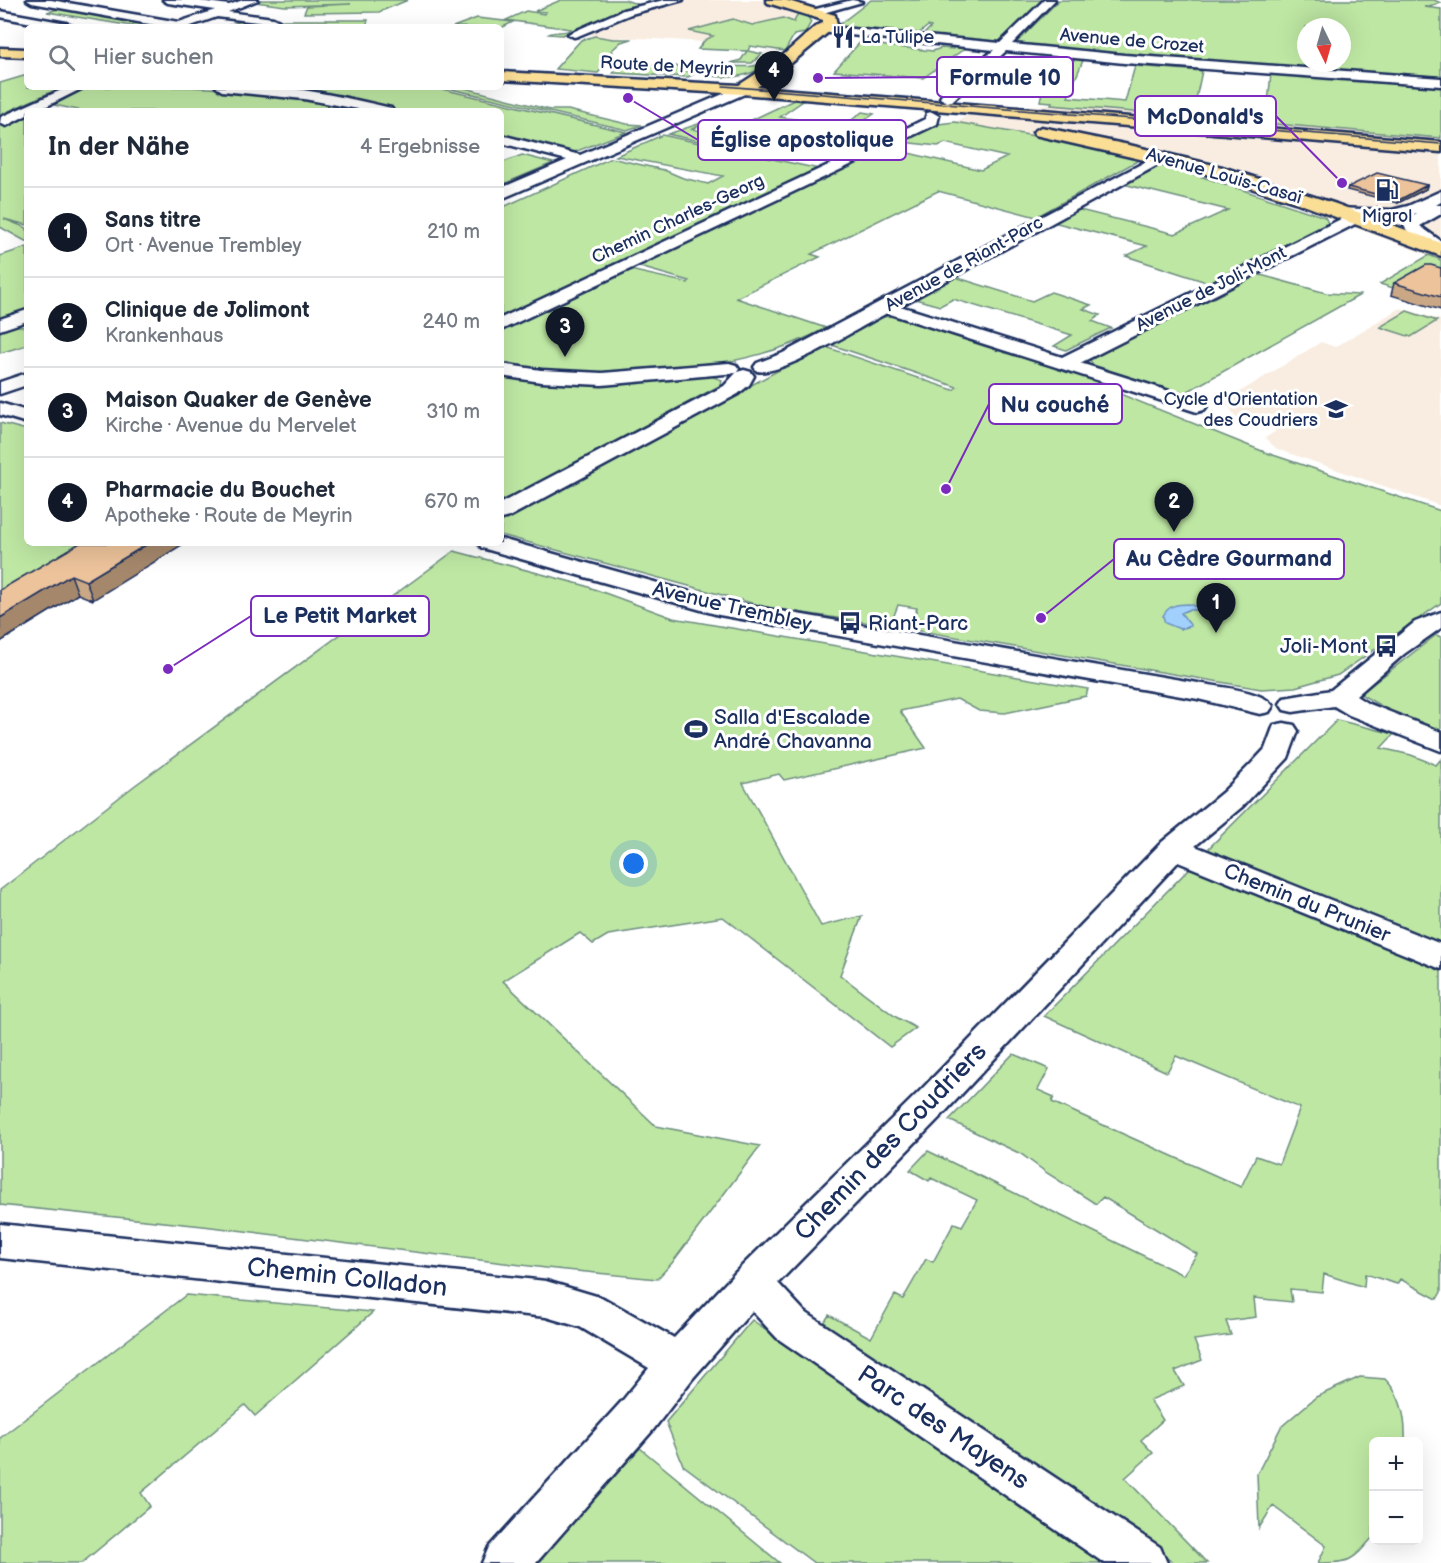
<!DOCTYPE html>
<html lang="de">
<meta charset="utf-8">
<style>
body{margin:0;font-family:"Balsamiq Sans",sans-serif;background:#f6f6f7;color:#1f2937}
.controls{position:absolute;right:18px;bottom:18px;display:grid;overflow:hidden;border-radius:9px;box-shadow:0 6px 24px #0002}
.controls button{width:54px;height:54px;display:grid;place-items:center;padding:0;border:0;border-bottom:2px solid #e0e1e3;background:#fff;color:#1f2937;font:30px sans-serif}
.compass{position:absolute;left:1297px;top:18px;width:54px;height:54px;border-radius:50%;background:#fff;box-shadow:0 6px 24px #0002;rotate:175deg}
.you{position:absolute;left:634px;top:864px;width:21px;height:21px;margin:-15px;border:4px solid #fff;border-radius:50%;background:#1a73e8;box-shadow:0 0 0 9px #1a73e833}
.badge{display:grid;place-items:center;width:39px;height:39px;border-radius:50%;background:#111827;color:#fff;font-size:20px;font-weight:700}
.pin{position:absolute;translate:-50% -50px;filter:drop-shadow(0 2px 3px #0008)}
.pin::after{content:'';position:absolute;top:32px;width:21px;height:18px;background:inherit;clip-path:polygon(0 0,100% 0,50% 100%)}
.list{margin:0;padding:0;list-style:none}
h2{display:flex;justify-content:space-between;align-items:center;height:78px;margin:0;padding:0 24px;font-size:26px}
h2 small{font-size:20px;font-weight:400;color:#747a83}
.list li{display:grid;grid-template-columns:39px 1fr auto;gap:18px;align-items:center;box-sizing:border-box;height:90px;padding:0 24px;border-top:2px solid #e0e1e3}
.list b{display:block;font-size:22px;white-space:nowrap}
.list p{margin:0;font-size:20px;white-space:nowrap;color:#747a83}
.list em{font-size:20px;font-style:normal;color:#747a83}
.icon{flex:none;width:33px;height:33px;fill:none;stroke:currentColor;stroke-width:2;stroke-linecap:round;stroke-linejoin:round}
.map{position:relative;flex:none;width:1441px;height:1563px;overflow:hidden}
.search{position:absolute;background:#fff;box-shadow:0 6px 24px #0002;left:24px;top:24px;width:480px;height:66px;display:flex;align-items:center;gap:15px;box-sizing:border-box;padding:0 21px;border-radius:9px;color:#747a83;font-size:22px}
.panel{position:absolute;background:#fff;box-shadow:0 6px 24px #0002;left:24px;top:108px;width:480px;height:438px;border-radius:9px}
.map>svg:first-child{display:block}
</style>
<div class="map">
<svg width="1441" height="1563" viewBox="0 0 1441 1563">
<rect width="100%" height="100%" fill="#fff"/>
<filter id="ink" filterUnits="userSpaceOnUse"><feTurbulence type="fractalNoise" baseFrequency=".0167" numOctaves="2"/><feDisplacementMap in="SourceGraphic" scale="12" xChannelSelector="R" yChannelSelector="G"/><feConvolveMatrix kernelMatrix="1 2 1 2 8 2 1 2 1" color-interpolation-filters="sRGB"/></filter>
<g filter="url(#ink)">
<!-- built -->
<path fill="#f9ede1" d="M 688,0 L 760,0 L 799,11 L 795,22 L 783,18 L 752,25 L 733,19 L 691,32 L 714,36 L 703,42 L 622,37 L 613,39 L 582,33 L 633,13 Z
M 1051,105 L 1441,138 L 1441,260 L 1269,195 L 1177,167 L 1045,138 L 955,122 L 984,107 Z
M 1400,308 L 1441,320 L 1441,506 L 1277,449 L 1265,438 L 1276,431 L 1235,416 L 1225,401 L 1321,342 L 1335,347 Z"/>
<!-- green -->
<path fill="#bee7a3" stroke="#6c8b80" stroke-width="1.5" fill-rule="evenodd" d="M 261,0 L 408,0 L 379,12 L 304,13 L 307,6 L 351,4 L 285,6 L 255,2 Z
M 561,0 L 625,0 L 643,6 L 562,35 L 549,34 C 557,30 564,34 571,29 L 506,20 L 526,11 L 544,14 L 546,12 L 535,11 Z
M 871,0 L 1043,0 L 998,44 L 922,36 L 931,27 L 928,26 L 917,35 L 836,27 Z
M 1059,0 L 1434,0 L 1441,3 L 1424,7 L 1441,9 L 1441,80 L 1163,60 L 1015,44 ZM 1306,27 L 1342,27 L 1342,63 L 1306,63 Z
M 62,8 L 170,27 L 138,27 L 47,12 Z
M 799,11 L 806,14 L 811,22 L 805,33 L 794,35 L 785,51 L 750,46 L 748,51 L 762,54 L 752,63 L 730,63 L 741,60 L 747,51 L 698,49 L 705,40 L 713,36 L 689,31 L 733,19 L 752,25 L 783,18 L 794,22 Z
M 477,18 L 513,22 L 501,28 L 453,27 Z
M 244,20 L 274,24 L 283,20 L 368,20 L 366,27 L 227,26 Z
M 595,36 L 613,39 L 632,39 L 621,42 L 611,51 L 613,52 L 604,62 L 607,63 L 598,73 L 555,69 L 581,40 Z
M 862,40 L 880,41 L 879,45 L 933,51 L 941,48 L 953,49 L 957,45 L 967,47 L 923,78 L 834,71 Z
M 1063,56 L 1084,58 L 1068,97 L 1125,102 L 1135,66 L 1202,71 L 1194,108 L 1267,114 L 1271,73 L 1441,85 L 1441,138 L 1051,105 L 1052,102 L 1040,101 L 1042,92 Z
M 771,57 L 777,57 C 758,75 730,82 705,74 L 708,68 L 730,69 L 732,66 C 745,67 763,68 771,57 Z
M 618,64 L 676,66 L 694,74 L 688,77 L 613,73 Z
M 27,75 L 27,87 L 62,87 L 0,115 L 0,83 Z
M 87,87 L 188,87 L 249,90 L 349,106 L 334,111 L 83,111 L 54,105 Z
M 255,87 L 433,87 L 626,132 L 572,153 L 501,137 L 501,111 L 397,111 L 333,96 Z
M 443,87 L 461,87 L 550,110 L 568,110 L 627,124 L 642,125 L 627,130 Z
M 794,100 L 803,101 L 780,117 L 844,126 L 862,112 L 874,114 L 856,126 L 796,152 L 729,137 L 712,144 L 668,134 L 701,123 L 703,124 L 692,129 L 720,135 Z
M 27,115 L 27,225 L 4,219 L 27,228 L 27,242 L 0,227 L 0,122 L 6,124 Z
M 955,122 L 1045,138 L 1139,160 L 1036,217 L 938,191 L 811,254 L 820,257 L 736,298 L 826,328 C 737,377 599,379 501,363 L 501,330 L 630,270 L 688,283 L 689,281 L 640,267 L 639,265 L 887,148 L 981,170 L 1007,157 L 945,143 L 938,146 L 902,142 L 938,124 Z
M 662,135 L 819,169 L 501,317 L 501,208 L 611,158 L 664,170 L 683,178 L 708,184 L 723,176 L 616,156 Z
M 522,155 L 553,163 L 501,185 L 501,163 Z
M 1154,166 L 1166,166 L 1209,179 L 1325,217 L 1328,223 L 1209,283 L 1126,256 L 1147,246 L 1053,222 L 1076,209 L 1175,234 L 1228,210 L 1123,184 Z
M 27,247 L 27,312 L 6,320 L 0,318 L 0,256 Z
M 1429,255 L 1441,260 L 1441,281 L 1417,274 L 1393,288 L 1380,284 Z
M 1257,274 L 1326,293 L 1360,295 L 1183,394 L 1094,366 L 1089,359 Z
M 955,277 L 1032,301 L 1051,292 L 1091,305 L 1083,309 L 1100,315 L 1092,321 L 1111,328 L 1066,350 L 1054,346 L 1072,335 L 953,299 L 940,306 L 915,299 Z
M 1407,311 L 1437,321 L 1411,337 L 1380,327 Z
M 895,316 L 1108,383 L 1105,388 L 1267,453 L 1441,511 L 1441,603 L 1338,675 L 1295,687 L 1261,689 L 909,629 L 917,608 L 898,605 L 890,626 L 770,608 L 501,535 L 501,522 L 823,346 L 953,390 L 957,387 L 829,344 L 879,317 Z
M 13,324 L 27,328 L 27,345 L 0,353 L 0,329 Z
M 501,375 L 627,382 L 708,375 L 722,380 L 721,385 L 501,502 Z
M 0,423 L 27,430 L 27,543 L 117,543 L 0,613 Z
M 454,551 L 583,585 L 673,618 L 1088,689 L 1086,696 L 1005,713 L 979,711 L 957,699 L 900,711 L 926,748 L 784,780 L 779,774 L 743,783 L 821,926 L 862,916 L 840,975 L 896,1017 L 916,1028 L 890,1047 L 723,917 L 608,935 L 593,944 L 580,933 L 503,981 L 656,1126 L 760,1146 L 672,1263 L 657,1279 L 546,1268 L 203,1226 L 0,1205 L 0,890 L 134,786 Z
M 1436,635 L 1441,637 L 1441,730 L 1390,711 L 1360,694 Z
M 1337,720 L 1394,734 L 1381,748 L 1411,755 L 1436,765 L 1441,759 L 1441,950 L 1215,859 L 1209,848 Z
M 1201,867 L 1441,966 L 1441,1292 L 1437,1299 L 1400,1279 L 1397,1284 L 1365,1274 L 1364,1287 L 1324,1274 L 1322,1292 L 1290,1289 L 1292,1302 L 1254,1298 L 1256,1317 L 1226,1321 L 1231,1335 L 1194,1340 L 1202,1360 L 1175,1371 L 1184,1386 L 1150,1400 L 1163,1420 L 1141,1440 L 1153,1453 L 1125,1478 L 1207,1563 L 1174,1563 L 819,1331 L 829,1315 L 871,1338 L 895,1295 L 903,1299 L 926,1259 L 933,1262 L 954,1223 L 962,1226 L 977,1200 L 931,1178 L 929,1181 L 910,1170 L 928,1151 L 1183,1275 L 1197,1254 L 1103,1197 L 1096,1204 L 1047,1173 L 1021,1154 L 949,1120 L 1013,1054 L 1049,1069 L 1038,1090 L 1054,1097 L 1052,1102 L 1241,1187 L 1256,1156 L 1279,1164 L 1300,1108 L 1176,1056 L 1167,1072 L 1044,1016 L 1189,869 Z
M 186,1295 L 373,1312 L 255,1416 L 245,1405 L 141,1493 L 150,1506 L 82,1563 L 0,1563 L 0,1438 Z
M 752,1320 L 909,1426 L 1023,1510 L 1105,1563 L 814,1563 L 683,1465 L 666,1422 Z
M 1360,1377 L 1385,1379 C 1402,1396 1406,1418 1405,1441 L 1374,1442 L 1373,1537 C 1352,1561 1351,1563 1318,1563 L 1326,1546 L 1273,1506 L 1259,1528 L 1257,1474 L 1281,1427 L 1316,1397 Z
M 640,1448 L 780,1563 L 536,1563 Z"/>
<!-- water -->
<path fill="#a2d0fd" stroke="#6c90bd" stroke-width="1.5" d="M 1189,604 L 1201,608 L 1201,610 L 1188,610 L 1181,613 L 1191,626 L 1180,629 L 1165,623 L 1163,616 C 1168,605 1178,604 1189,604 Z"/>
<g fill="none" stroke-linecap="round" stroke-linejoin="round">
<!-- minor casing -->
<g stroke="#1b2f5e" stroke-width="5">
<path id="minor" d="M 27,0 L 51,0 L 179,22 L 215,10 L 168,3 L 163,0 L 192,0 L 229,5 L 243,0 L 258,0 L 228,12 L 273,18 L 279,21 L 273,24 L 217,17 L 188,27 L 166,27 L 32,3 Z
M 664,0 L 683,0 L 631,14 L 578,36 L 574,37 L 568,34 L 623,10 Z
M 852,0 L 862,2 L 816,15 L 810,12 L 812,10 Z
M 1044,0 L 1055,0 L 1012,44 L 1124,55 L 1441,78 L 1441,86 L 1124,63 L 1006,51 L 952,101 L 947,102 L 940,98 L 944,91 L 994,50 L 821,32 L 815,29 L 821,26 L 1000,43 Z
M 0,11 L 66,23 L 72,26 L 53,27 L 0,17 Z
M 742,86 L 747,87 L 748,90 L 747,93 L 501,199 L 501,188 L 567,160 L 501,143 L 501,135 L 580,155 Z
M 68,87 L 85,87 L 37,111 L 27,111 L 27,115 L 6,126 L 0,123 L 1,117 Z
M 216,87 C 234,87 253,86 272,87 C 311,89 352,99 391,108 L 393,111 L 369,111 L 304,99 L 222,91 Z
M 932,112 L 939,116 L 937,124 L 501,330 L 501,318 L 884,139 L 925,119 L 927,113 Z
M 1162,153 L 1169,157 L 1167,160 L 900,306 L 1062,357 L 1347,216 L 1334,214 L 1332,211 L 1334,208 L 1392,210 L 1408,206 L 1441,191 L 1441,202 L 1436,205 L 1441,205 L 1441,214 L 1420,226 L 1441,241 L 1441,253 L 1410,235 L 1404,226 L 1408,218 L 1417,213 L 1392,219 L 1365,219 L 1080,363 L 1204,402 L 1207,406 L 1204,410 L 1197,412 L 887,313 C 862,326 780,377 757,371 L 754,367 L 757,363 L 783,353 Z
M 27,310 L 27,321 L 0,330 L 0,319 Z
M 729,363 L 736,365 L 739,369 L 736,373 L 602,385 L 541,382 L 501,376 L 501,364 L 541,370 L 602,373 Z
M 744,370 L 751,372 L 754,376 L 749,385 L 738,394 L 509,517 L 501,519 L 501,503 L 724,386 L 737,372 Z
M 27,373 L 27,385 L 0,394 L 0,382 Z
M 0,403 L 27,411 L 27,423 L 0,415 Z
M 501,539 L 722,601 L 1198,683 C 1217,687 1263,690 1273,706 L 1269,712 L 1260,714 L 1198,699 L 719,615 L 482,548 L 478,543 L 501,543 Z
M 1441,612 L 1441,628 L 1404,654 L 1356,696 L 1367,703 L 1441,732 L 1441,751 L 1349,715 L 1334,706 L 1293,712 L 1284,710 L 1280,704 L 1284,698 L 1331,690 L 1415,622 Z
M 1284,723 L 1294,725 L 1298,731 L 1288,758 L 1243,806 L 1195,846 L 1441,944 L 1441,969 L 1178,862 L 944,1113 L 778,1283 L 805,1312 L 1160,1547 L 1167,1563 L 1104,1563 L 777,1338 L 752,1311 L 693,1378 L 653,1430 L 536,1563 L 482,1563 L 489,1547 L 623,1400 L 649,1368 L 580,1327 L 546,1317 L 0,1258 L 0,1224 L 546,1281 L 603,1298 L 674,1338 L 738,1270 L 918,1093 L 1162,842 L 1223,792 L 1251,764 L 1265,749 L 1274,725 Z"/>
</g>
<!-- major casing -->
<g stroke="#1b2f5e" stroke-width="5">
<path id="major" d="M 766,0 L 785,0 L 835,15 L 837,25 L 790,64 L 757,87 L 1441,142 L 1441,152 L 742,94 L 501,80 L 501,72 L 739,85 L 780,58 L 816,26 L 823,23 L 823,20 L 768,3 Z
M 0,48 L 27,49 L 27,57 L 0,56 Z
M 1041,127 L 1129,145 L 1222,167 L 1336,204 L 1441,243 L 1441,256 L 1295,202 L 1210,175 L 1035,135 L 1033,132 Z"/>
</g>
<!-- minor -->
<use href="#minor" fill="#fff" fill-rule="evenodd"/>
<!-- major -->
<use href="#major" fill="#fbde96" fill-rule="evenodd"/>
<!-- tram -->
<path stroke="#1b2f5e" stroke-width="1.5" d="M 723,86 L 1441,144"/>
</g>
<!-- wall -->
<path fill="#cba885" stroke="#1b2f5e" stroke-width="1.5" d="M 1427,185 L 1426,189 L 1398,203 L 1347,190 L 1348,187 Z
M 1441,268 L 1441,310 L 1391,295 L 1394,283 Z
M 80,543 L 93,600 L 78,594 L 0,642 Z"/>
<!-- shaded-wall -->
<path fill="#a5886c" stroke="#1b2f5e" stroke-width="1.5" d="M 1427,185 L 1426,189 L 1398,203 L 1399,200 Z
M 149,543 L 185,543 L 93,600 L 86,581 Z
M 71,575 L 78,594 L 0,642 L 0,618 Z"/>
<!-- building -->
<path fill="#ecc39b" stroke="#1b2f5e" stroke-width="1.5" d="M 1377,173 L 1427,185 L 1399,200 L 1348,187 Z
M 1426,265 L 1431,265 L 1441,268 L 1441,297 L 1394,283 Z
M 80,543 L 149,543 L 86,581 L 71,575 L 0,618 L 0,590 Z"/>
</g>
<!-- icons -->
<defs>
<g id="restaurant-bare" transform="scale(1.8)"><path d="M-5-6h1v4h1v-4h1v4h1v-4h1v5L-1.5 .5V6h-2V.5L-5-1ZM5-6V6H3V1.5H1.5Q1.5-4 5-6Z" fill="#1b2f5e" stroke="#fff" stroke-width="2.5" paint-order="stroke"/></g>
<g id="fuel-bare" transform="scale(1.8)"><path d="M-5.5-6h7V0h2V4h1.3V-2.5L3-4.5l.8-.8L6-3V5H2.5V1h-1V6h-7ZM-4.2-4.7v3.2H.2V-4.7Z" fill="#1b2f5e" stroke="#fff" stroke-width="2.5" paint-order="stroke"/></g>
<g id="school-bare" transform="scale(1.8)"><path d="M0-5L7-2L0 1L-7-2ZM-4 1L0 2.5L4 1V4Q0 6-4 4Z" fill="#1b2f5e" stroke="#fff" stroke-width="2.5" paint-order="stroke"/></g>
<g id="bus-bare" transform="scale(1.8)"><path d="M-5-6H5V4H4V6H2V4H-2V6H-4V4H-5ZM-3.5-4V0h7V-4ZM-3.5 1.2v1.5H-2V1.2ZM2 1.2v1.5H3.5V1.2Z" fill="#1b2f5e" stroke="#fff" stroke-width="2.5" paint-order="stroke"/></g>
<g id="stadium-bare" transform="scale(1.8)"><path d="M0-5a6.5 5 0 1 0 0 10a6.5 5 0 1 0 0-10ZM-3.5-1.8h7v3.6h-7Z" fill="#1b2f5e" stroke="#fff" stroke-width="2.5" paint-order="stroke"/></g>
</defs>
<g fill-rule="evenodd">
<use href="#restaurant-bare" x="843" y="37"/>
<use href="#fuel-bare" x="1387" y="190"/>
<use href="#school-bare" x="1336" y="409"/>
<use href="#bus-bare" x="850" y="623"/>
<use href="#bus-bare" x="1386" y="646"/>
<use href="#stadium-bare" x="696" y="729"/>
</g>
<g text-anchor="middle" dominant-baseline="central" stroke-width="6" stroke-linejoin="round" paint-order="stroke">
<!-- far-poi labels -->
<g font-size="18" fill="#1b2f5e" stroke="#fff" text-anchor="start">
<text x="861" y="37">La Tulipe</text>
<text x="1387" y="216" text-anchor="middle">Migrol</text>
<text x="1318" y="399" text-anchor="end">Cycle d'Orientation<tspan x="1318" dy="21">des Coudriers</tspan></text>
</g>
<!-- far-street labels -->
<g font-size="18" fill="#1b2f5e" stroke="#fff">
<text transform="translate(1132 41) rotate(5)">Avenue de Crozet</text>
<text transform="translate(667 66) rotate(3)">Route de Meyrin</text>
<text transform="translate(1224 176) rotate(16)">Avenue Louis-Casaï</text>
<text transform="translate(678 219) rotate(-25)">Chemin Charles-Georg</text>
<text transform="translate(964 264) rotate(-29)">Avenue de Riant-Parc</text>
<text transform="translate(1211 289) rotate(-27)">Avenue de Joli-Mont</text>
</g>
<!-- street labels -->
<g font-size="21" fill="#1b2f5e" stroke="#fff">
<text transform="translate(732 607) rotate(13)">Avenue Trembley</text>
<text transform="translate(1307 903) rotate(22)">Chemin du Prunier</text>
</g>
<!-- poi labels -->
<g font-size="21" fill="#1b2f5e" stroke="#fff" text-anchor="start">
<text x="868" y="623">Riant-Parc</text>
<text x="1368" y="646" text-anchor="end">Joli-Mont</text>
<text x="714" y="717">Salla d'Escalade<tspan x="714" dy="24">André Chavanna</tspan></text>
</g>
<!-- near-street labels -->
<g font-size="26" fill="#1b2f5e" stroke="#fff">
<text transform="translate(891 1142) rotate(-46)">Chemin des Coudriers</text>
<text transform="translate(347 1278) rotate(6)">Chemin Colladon</text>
<text transform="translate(943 1428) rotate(34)">Parc des Mayens</text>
</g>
</g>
<!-- callouts -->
<path fill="none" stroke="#7b2cbf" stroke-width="2" d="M818 78L937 77M1342 183L1276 116M628 98L698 140M946 489L989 404M1041 618L1114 559M168 669L251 616"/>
<g fill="#7b2cbf" stroke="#fff" stroke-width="2">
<circle cx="818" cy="78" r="6"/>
<circle cx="1342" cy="183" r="6"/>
<circle cx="628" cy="98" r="6"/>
<circle cx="946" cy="489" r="6"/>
<circle cx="1041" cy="618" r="6"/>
<circle cx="168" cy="669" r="6"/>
</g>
<g fill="#fff" stroke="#7b2cbf" stroke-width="2">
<rect x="937" y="57" width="136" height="40" rx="6"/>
<rect x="1135" y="96" width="141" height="40" rx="6"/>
<rect x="698" y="120" width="208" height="40" rx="6"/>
<rect x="989" y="384" width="133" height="40" rx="6"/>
<rect x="1114" y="539" width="230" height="40" rx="6"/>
<rect x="251" y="596" width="178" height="40" rx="6"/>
</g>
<g font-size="22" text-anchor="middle" font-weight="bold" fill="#1b2f5e">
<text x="1005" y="85">Formule 10</text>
<text x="1205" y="124">McDonald's</text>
<text x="802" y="147">Église apostolique</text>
<text x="1055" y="412">Nu couché</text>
<text x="1229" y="566">Au Cèdre Gourmand</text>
<text x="340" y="623">Le Petit Market</text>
</g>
</svg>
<div class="controls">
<button>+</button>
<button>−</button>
</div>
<svg class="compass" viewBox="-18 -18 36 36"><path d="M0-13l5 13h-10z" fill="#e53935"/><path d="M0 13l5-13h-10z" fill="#747a83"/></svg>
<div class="you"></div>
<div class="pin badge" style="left:1216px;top:633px">1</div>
<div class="pin badge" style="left:1174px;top:532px">2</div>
<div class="pin badge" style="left:565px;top:357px">3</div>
<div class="pin badge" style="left:774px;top:101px">4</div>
<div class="search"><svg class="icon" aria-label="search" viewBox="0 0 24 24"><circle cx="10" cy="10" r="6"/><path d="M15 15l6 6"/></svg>Hier suchen</div>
<section class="panel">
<h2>In der Nähe<small>4 Ergebnisse</small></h2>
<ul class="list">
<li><span class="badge">1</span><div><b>Sans titre</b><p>Ort · Avenue Trembley</p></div><em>210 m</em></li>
<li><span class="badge">2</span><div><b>Clinique de Jolimont</b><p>Krankenhaus</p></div><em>240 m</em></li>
<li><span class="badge">3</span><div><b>Maison Quaker de Genève</b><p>Kirche · Avenue du Mervelet</p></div><em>310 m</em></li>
<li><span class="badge">4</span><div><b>Pharmacie du Bouchet</b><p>Apotheke · Route de Meyrin</p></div><em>670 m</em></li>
</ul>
</section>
</div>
